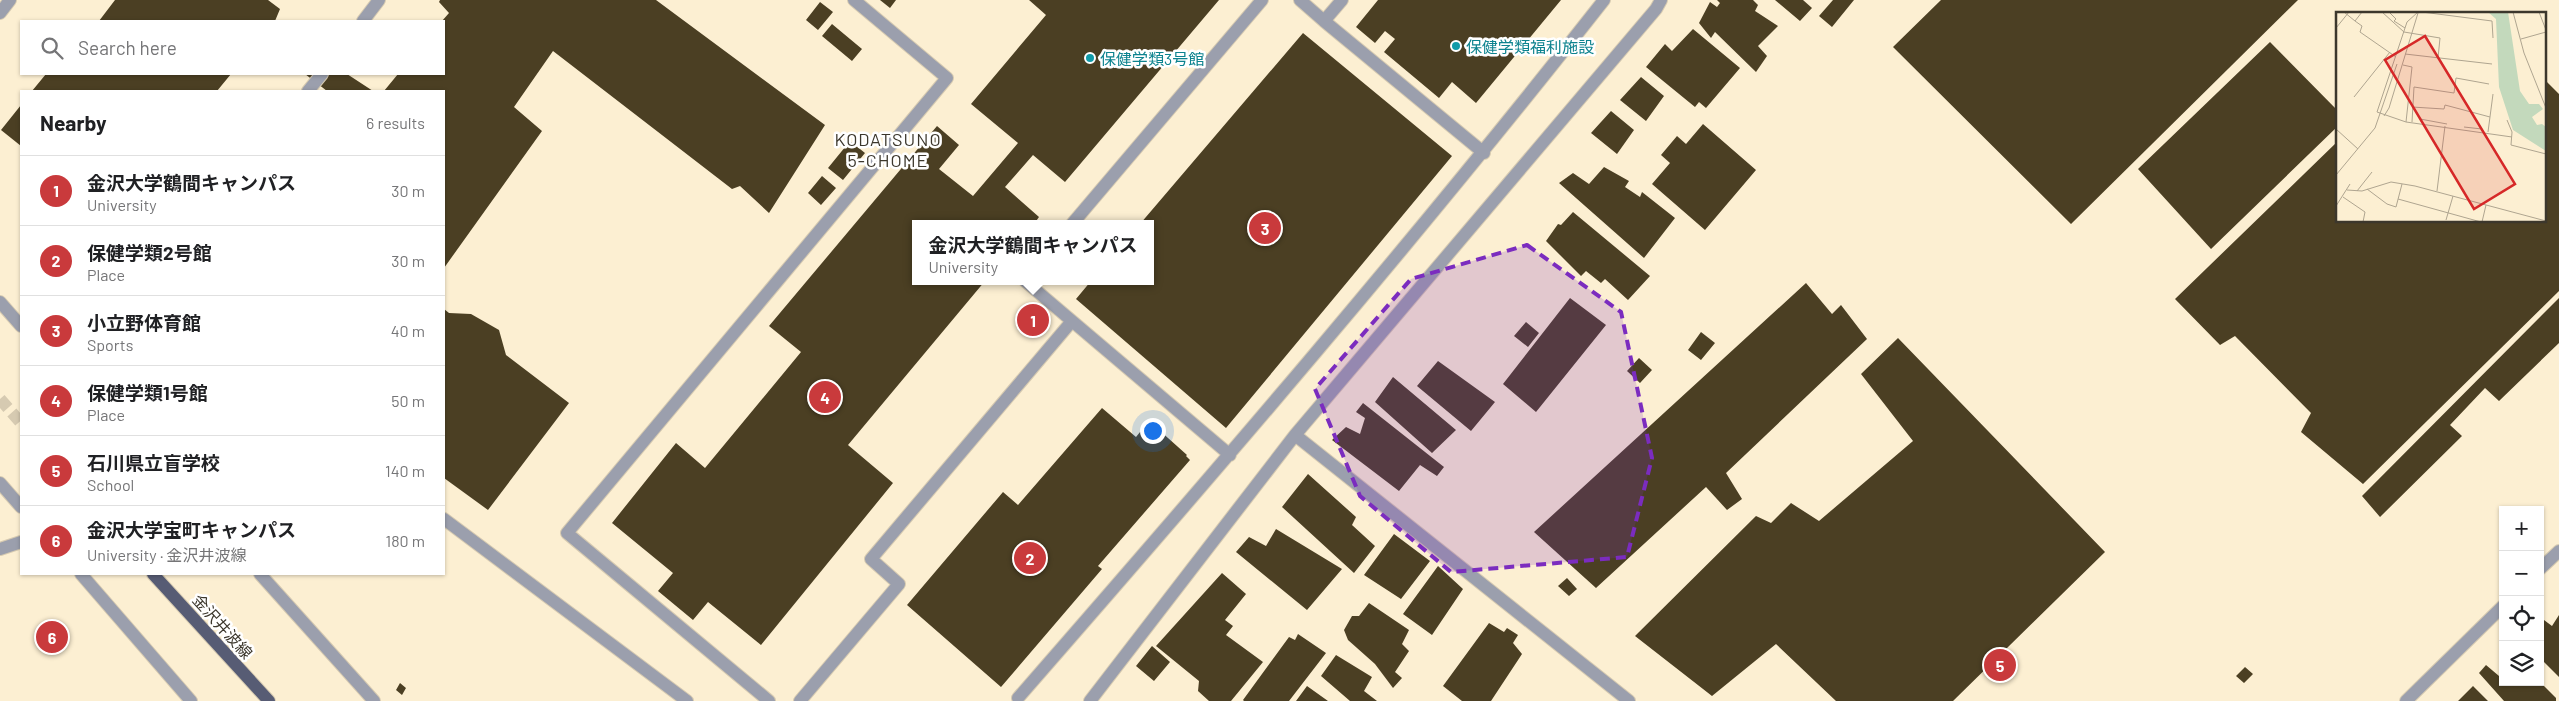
<!DOCTYPE html>
<meta charset="utf-8">
<style>
body{margin:0;font-family:Barlow,"Noto Sans JP",sans-serif;background:#f6f6f6;color:#202124}
.controls{position:absolute;right:15px;bottom:15px;display:grid;overflow:hidden;border-radius:0px;box-shadow:0 1px 4px #0004}
.controls button{width:45px;height:45px;display:grid;place-items:center;padding:0;border:0;border-bottom:1px solid #e0e0e0;background:#fff;color:#202124;font:25px sans-serif}
.you{position:absolute;left:1152px;top:430px;width:18px;height:18px;margin:-12px;border:4px solid #fff;border-radius:50%;background:#1a73e8;box-shadow:0 0 0 8px #1a73e833}
.badge{display:grid;place-items:center;width:32px;height:32px;border-radius:50%;background:#c93a3c;color:#fff;font-size:16px;font-weight:700}
.pin{position:absolute;translate:-50% -50%;border:2px solid #fff;box-shadow:0 1px 5px #0006}
.popup{position:absolute;left:912px;top:220px;width:242px;height:65px;box-sizing:border-box;display:grid;place-content:center;border-radius:0px;background:#fff;filter:drop-shadow(0 1px 4px #0005);font-size:16px;white-space:nowrap;color:#757577}
.popup b{font-size:19px;color:#202124}
.popup::after{content:'';position:absolute;left:50%;top:100%;margin-left:-10px;border:10px solid transparent;border-top-color:#fff}
.list{margin:0;padding:0;list-style:none}
h2{display:flex;justify-content:space-between;align-items:center;height:65px;margin:0;padding:0 20px;font-size:21px}
h2 small{font-size:16px;font-weight:400;color:#757577}
.list li{display:grid;grid-template-columns:32px 1fr auto;gap:15px;align-items:center;box-sizing:border-box;height:70px;padding:0 20px;border-top:1px solid #e0e0e0}
.list b{display:block;font-size:19px;white-space:nowrap}
.list p{margin:0;font-size:16px;white-space:nowrap;color:#757577}
.list em{font-size:16px;font-style:normal;color:#757577}
.icon{flex:none;width:28px;height:28px;fill:none;stroke:currentColor;stroke-width:2;stroke-linecap:round;stroke-linejoin:round}
.map{position:relative;flex:none;width:2559px;height:701px;overflow:hidden}
.search{position:absolute;background:#fff;box-shadow:0 1px 4px #0004;left:20px;top:20px;width:425px;height:55px;display:flex;align-items:center;gap:12px;box-sizing:border-box;padding:0 18px;border-radius:0px;color:#757577;font-size:19px}
.panel{position:absolute;background:#fff;box-shadow:0 1px 4px #0004;left:20px;top:90px;width:425px;height:485px;border-radius:0px}
.map>svg:first-child{display:block}
</style>
<div class="map">
<svg width="2559" height="701" viewBox="0 0 2559 701">
<rect width="100%" height="100%" fill="#fcefd2"/>
<!-- building -->
<path fill="#4b3f23" d="M 115,0 L 268,0 L 280,9 L 275,21 L 99,21 Z
M 440,0 L 656,0 L 825,125 L 769,213 L 740,186 L 732,189 L 553,51 L 514,107 L 542,131 L 444,268 L 444,91 L 384,91 L 398,74 L 444,74 L 442,21 L 449,13 L 439,2 Z
M 880,0 L 896,0 L 890,8 Z
M 1029,0 L 1219,0 L 1065,182 L 1033,155 L 1005,187 L 1039,217 L 1034,224 L 916,224 L 916,281 L 985,281 L 848,445 L 893,483 L 761,645 L 708,602 L 693,620 L 658,591 L 673,573 L 612,523 L 676,443 L 705,468 L 801,352 L 769,326 L 937,126 L 959,145 L 939,169 L 973,196 L 1018,143 L 971,104 L 1046,15 Z
M 1378,0 L 1561,0 L 1476,103 L 1452,82 L 1439,98 L 1384,52 L 1395,39 L 1385,31 L 1375,43 L 1356,27 Z
M 1717,0 L 1753,0 L 1758,5 L 1755,11 L 1778,26 L 1758,46 L 1767,56 L 1756,72 L 1715,32 L 1711,38 L 1699,23 L 1710,2 L 1717,7 L 1720,3 Z
M 1775,0 L 1803,0 L 1812,8 L 1800,21 Z
M 1833,0 L 1854,0 L 1832,27 L 1819,16 Z
M 1941,0 L 2298,0 L 2071,224 L 1893,47 Z
M 820,2 L 833,12 L 818,30 L 806,20 Z
M 832,24 L 862,49 L 852,61 L 822,36 Z
M 1693,29 L 1740,68 L 1706,108 L 1699,102 L 1695,107 L 1646,67 L 1665,44 L 1672,51 Z
M 1303,33 L 1452,156 L 1226,428 L 1076,299 L 1091,281 L 1150,281 L 1150,224 L 1140,224 Z
M 2270,42 L 2338,111 L 2338,126 L 2211,249 L 2138,169 Z
M 46,74 L 231,74 L 217,91 L 32,91 Z
M 305,74 L 347,74 L 373,91 L 327,91 Z
M 1641,77 L 1664,96 L 1646,121 L 1620,100 Z
M 2545,80 L 2559,94 L 2559,291 L 2363,484 L 2301,432 L 2311,413 L 2235,336 L 2220,345 L 2175,299 L 2338,141 L 2338,221 L 2545,221 Z
M 21,105 L 21,146 L 1,130 Z
M 1611,111 L 1634,130 L 1617,154 L 1591,133 Z
M 1703,124 L 1756,170 L 1705,230 L 1652,184 L 1670,163 L 1661,155 L 1677,136 L 1686,144 Z
M 850,141 L 865,153 L 843,180 L 828,168 Z
M 1604,167 L 1629,181 L 1625,187 L 1640,197 L 1642,192 L 1675,218 L 1644,258 L 1559,183 L 1573,173 L 1589,184 Z
M 822,176 L 836,188 L 821,205 L 808,193 Z
M 1573,212 L 1650,276 L 1628,300 L 1605,279 L 1601,283 L 1586,271 L 1581,276 L 1546,241 L 1558,224 L 1561,225 Z
M 1806,283 L 1832,314 L 1841,305 L 1867,339 L 1726,473 L 1742,499 L 1727,510 L 1706,487 L 1596,588 L 1534,532 Z
M 1570,298 L 1606,325 L 1536,412 L 1503,384 Z
M 2559,298 L 2559,343 L 2499,401 L 2485,388 L 2450,425 L 2462,436 L 2380,517 L 2362,496 Z
M 444,309 L 449,313 L 471,314 L 499,330 L 506,355 L 569,403 L 488,510 L 444,478 Z
M 1526,322 L 1539,333 L 1528,347 L 1514,336 Z
M 1701,332 L 1715,343 L 1701,360 L 1688,350 Z
M 1898,338 L 2105,552 L 1953,701 L 1836,701 L 1776,644 L 1712,696 L 1635,636 L 1756,516 L 1771,523 L 1791,503 L 1819,521 L 1913,441 L 1861,374 Z
M 1639,358 L 1652,370 L 1640,383 L 1627,371 Z
M 1438,361 L 1495,402 L 1471,431 L 1417,386 Z
M 1393,377 L 1456,430 L 1432,453 L 1375,402 Z
M 1363,403 L 1444,467 L 1437,476 L 1420,465 L 1399,491 L 1332,440 L 1346,427 L 1360,434 L 1365,418 L 1356,412 Z
M 1102,408 L 1136,437 L 1149,421 L 1187,455 L 1186,456 L 1190,460 L 1098,566 L 1102,569 L 1001,687 L 907,605 L 1003,492 L 1018,505 Z
M 1308,474 L 1356,517 L 1352,525 L 1375,546 L 1354,573 L 1282,507 Z
M 1276,529 L 1342,569 L 1307,610 L 1236,552 L 1249,537 L 1266,546 Z
M 1394,534 L 1430,561 L 1401,599 L 1364,575 Z
M 1438,566 L 1463,589 L 1432,635 L 1403,614 Z
M 1222,573 L 1246,594 L 1225,620 L 1233,626 L 1226,635 L 1263,662 L 1231,701 L 1209,701 L 1198,691 L 1199,681 L 1156,646 Z
M 1567,578 L 1577,589 L 1569,596 L 1558,586 Z
M 1369,603 L 1409,630 L 1402,644 L 1409,651 L 1395,672 L 1402,678 L 1393,688 L 1375,664 L 1348,640 L 1344,630 L 1352,616 L 1359,616 Z
M 2559,615 L 2559,677 L 2540,658 L 2540,617 L 2552,626 Z
M 1489,623 L 1504,632 L 1507,628 L 1518,635 L 1513,643 L 1522,654 L 1491,701 L 1462,701 L 1443,686 Z
M 1298,634 L 1326,653 L 1289,701 L 1244,701 L 1243,700 L 1289,637 L 1295,640 Z
M 1152,646 L 1170,662 L 1154,681 L 1136,666 Z
M 1336,655 L 1372,677 L 1364,691 L 1377,701 L 1350,701 L 1321,676 Z
M 2486,665 L 2499,676 L 2503,672 L 2503,682 L 2540,682 L 2556,698 L 2556,701 L 2504,701 L 2479,673 Z
M 2245,667 L 2253,674 L 2244,683 L 2236,676 Z
M 400,683 L 406,688 L 402,695 L 396,690 Z
M 1307,686 L 1328,701 L 1296,701 Z
M 2473,686 L 2488,701 L 2458,701 Z"/>
<g fill="none" stroke-linecap="round" stroke-linejoin="round">
<!-- major-tunnel -->
<path stroke="#d6cab1" stroke-width="12" stroke-dasharray="12 6" stroke-linecap="butt" d="M 0,399 L 21,423"/>
<!-- minor casing -->
<g stroke="#d6cab1" stroke-width="14">
<path id="minor" d="M 1300,0 L 1324,21 L 1342,0
M 0,13 L 10,0
M 363,21 L 379,0
M 1324,21 L 1484,153
M 308,91 L 322,74
M 1072,224 L 1262,0
M 0,302 L 21,326
M 1072,321 L 1230,455
M 1295,435 L 1629,701
M 0,483 L 21,507
M 444,519 L 687,701
M 0,549 L 21,542
M 2540,569 L 2559,551
M 81,574 L 191,701
M 260,574 L 374,701
M 1018,698 C 1218,469 1416,239 1604,0
M 769,701 L 567,533 L 947,78 L 854,0
M 800,701 L 899,584 L 871,559 L 1072,321 L 1025,281
M 1090,701 L 1295,435 L 1656,9 L 1661,0
M 2406,701 L 2503,606"/>
</g>
<!-- major casing -->
<g stroke="#d6cab1" stroke-width="14">
<path id="major" d="M 153,574 L 269,701"/>
</g>
<!-- minor -->
<use href="#minor" stroke="#9b9fad" stroke-width="12"/>
<!-- major -->
<use href="#major" stroke="#575c74" stroke-width="12"/>
</g>
<!-- marked area -->
<path fill="#7b2cbf" fill-opacity="0.2" stroke="#7b2cbf" stroke-width="4" stroke-dasharray="10 6" stroke-linejoin="round" d="M 1527,245 L 1621,312 L 1652,458 L 1627,557 L 1451,572 L 1360,496 L 1315,389 L 1411,279 Z"/>
<!-- markers -->
<g fill="#0f9aa8" stroke="#fff" stroke-width="2">
<circle cx="1456" cy="46" r="5"/>
<circle cx="1090" cy="58" r="5"/>
</g>
<g text-anchor="middle" dominant-baseline="central" stroke-width="5" stroke-linejoin="round" paint-order="stroke">
<!-- culture labels -->
<g font-size="16" fill="#0d838f" stroke="#fff" text-anchor="start">
<text x="1466" y="46">保健学類福利施設</text>
<text x="1100" y="58">保健学類3号館</text>
</g>
<!-- street labels -->
<g font-size="16" fill="#3c372c" stroke="#fff">
<text transform="translate(223 626) rotate(48)">金沢井波線</text>
</g>
<!-- neighbourhood labels -->
<g font-size="18" letter-spacing="1" fill="#3c372c" stroke="#fff">
<text x="888" y="139">KODATSUNO<tspan x="888" dy="21">5-CHOME</tspan></text>
</g>
</g>
<!-- overview -->
<g transform="translate(2336 12)">
<rect width="210" height="210" fill="#fcefd2"/>
<path d="M 152,0 L 172,0 L 184,79 L 193,92 L 203,92 L 207,97 L 196,105 L 201,113 L 206,112 L 210,115 L 210,139 L 177,118 L 163,75 L 160,7 Z" fill="#c3d9bc"/>
<path fill="none" stroke="#afa590" stroke-width="1" d="M 8,0 L 19,9 L 26,0M 46,0 L 68,20 L 104,26 L 102,46M 53,0 L 60,7 L 58,9 L 69,16M 82,0 L 71,10 L 41,100 L 70,110 L 176,125M 86,0 L 156,9 L 157,26M 177,0 L 188,41 L 210,96M 203,0 L 210,18M 19,9 L 26,14 L 24,20 L 60,45M 0,16 L 13,0M 185,27 L 210,20M 69,42 L 156,52M 67,53 L 76,55 L 70,110M 18,85 L 54,40M 76,95 L 108,97 L 109,93 L 154,105M 48,104 L 53,96 L 82,1M 84,107 L 111,112M 171,108 L 176,120 L 175,133 L 210,142M 76,110 L 78,75 L 118,81 L 120,66 L 153,72M 128,115 L 146,117M 0,117 L 22,137M 152,120 L 157,82M 0,163 L 39,116 L 61,52M 31,177 L 51,192 L 60,195 L 66,172M 11,178 L 26,179 L 55,170 L 79,174 L 210,209M 21,179 L 36,160M 101,179 L 109,114M 7,185 L 29,200 L 27,210M 62,187 L 145,210M 0,194 L 14,172M 110,208 L 117,184M 146,210 L 150,193"/>
<path fill="#d62828" fill-opacity="0.15" stroke="#d62828" stroke-width="2.5" d="M 89,24 L 179,172 L 138,197 L 49,48 Z"/>
<rect width="210" height="210" fill="none" stroke="#3c372c" stroke-width="2.5"/>
</g>
</svg>
<div class="controls">
<button>+</button>
<button>−</button>
<button><svg class="icon" aria-label="locate" viewBox="0 0 24 24"><circle cx="12" cy="12" r="6"/><path d="M12 2v4M12 18v4M2 12h4M18 12h4"/></svg></button>
<button><svg class="icon" aria-label="layers" viewBox="0 0 24 24"><path d="M12 4l9 5-9 5-9-5zM3 14l9 5 9-5"/></svg></button>
</div>
<div class="you"></div>
<div class="pin badge" style="left:1033px;top:320px">1</div>
<div class="popup"><b>金沢大学鶴間キャンパス</b>University</div>
<div class="pin badge" style="left:1030px;top:558px">2</div>
<div class="pin badge" style="left:1265px;top:228px">3</div>
<div class="pin badge" style="left:825px;top:397px">4</div>
<div class="pin badge" style="left:2000px;top:665px">5</div>
<div class="pin badge" style="left:52px;top:637px">6</div>
<div class="search"><svg class="icon" aria-label="search" viewBox="0 0 24 24"><circle cx="10" cy="10" r="6"/><path d="M15 15l6 6"/></svg>Search here</div>
<section class="panel">
<h2>Nearby<small>6 results</small></h2>
<ul class="list">
<li><span class="badge">1</span><div><b>金沢大学鶴間キャンパス</b><p>University</p></div><em>30 m</em></li>
<li><span class="badge">2</span><div><b>保健学類2号館</b><p>Place</p></div><em>30 m</em></li>
<li><span class="badge">3</span><div><b>小立野体育館</b><p>Sports</p></div><em>40 m</em></li>
<li><span class="badge">4</span><div><b>保健学類1号館</b><p>Place</p></div><em>50 m</em></li>
<li><span class="badge">5</span><div><b>石川県立盲学校</b><p>School</p></div><em>140 m</em></li>
<li><span class="badge">6</span><div><b>金沢大学宝町キャンパス</b><p>University · 金沢井波線</p></div><em>180 m</em></li>
</ul>
</section>
</div>
